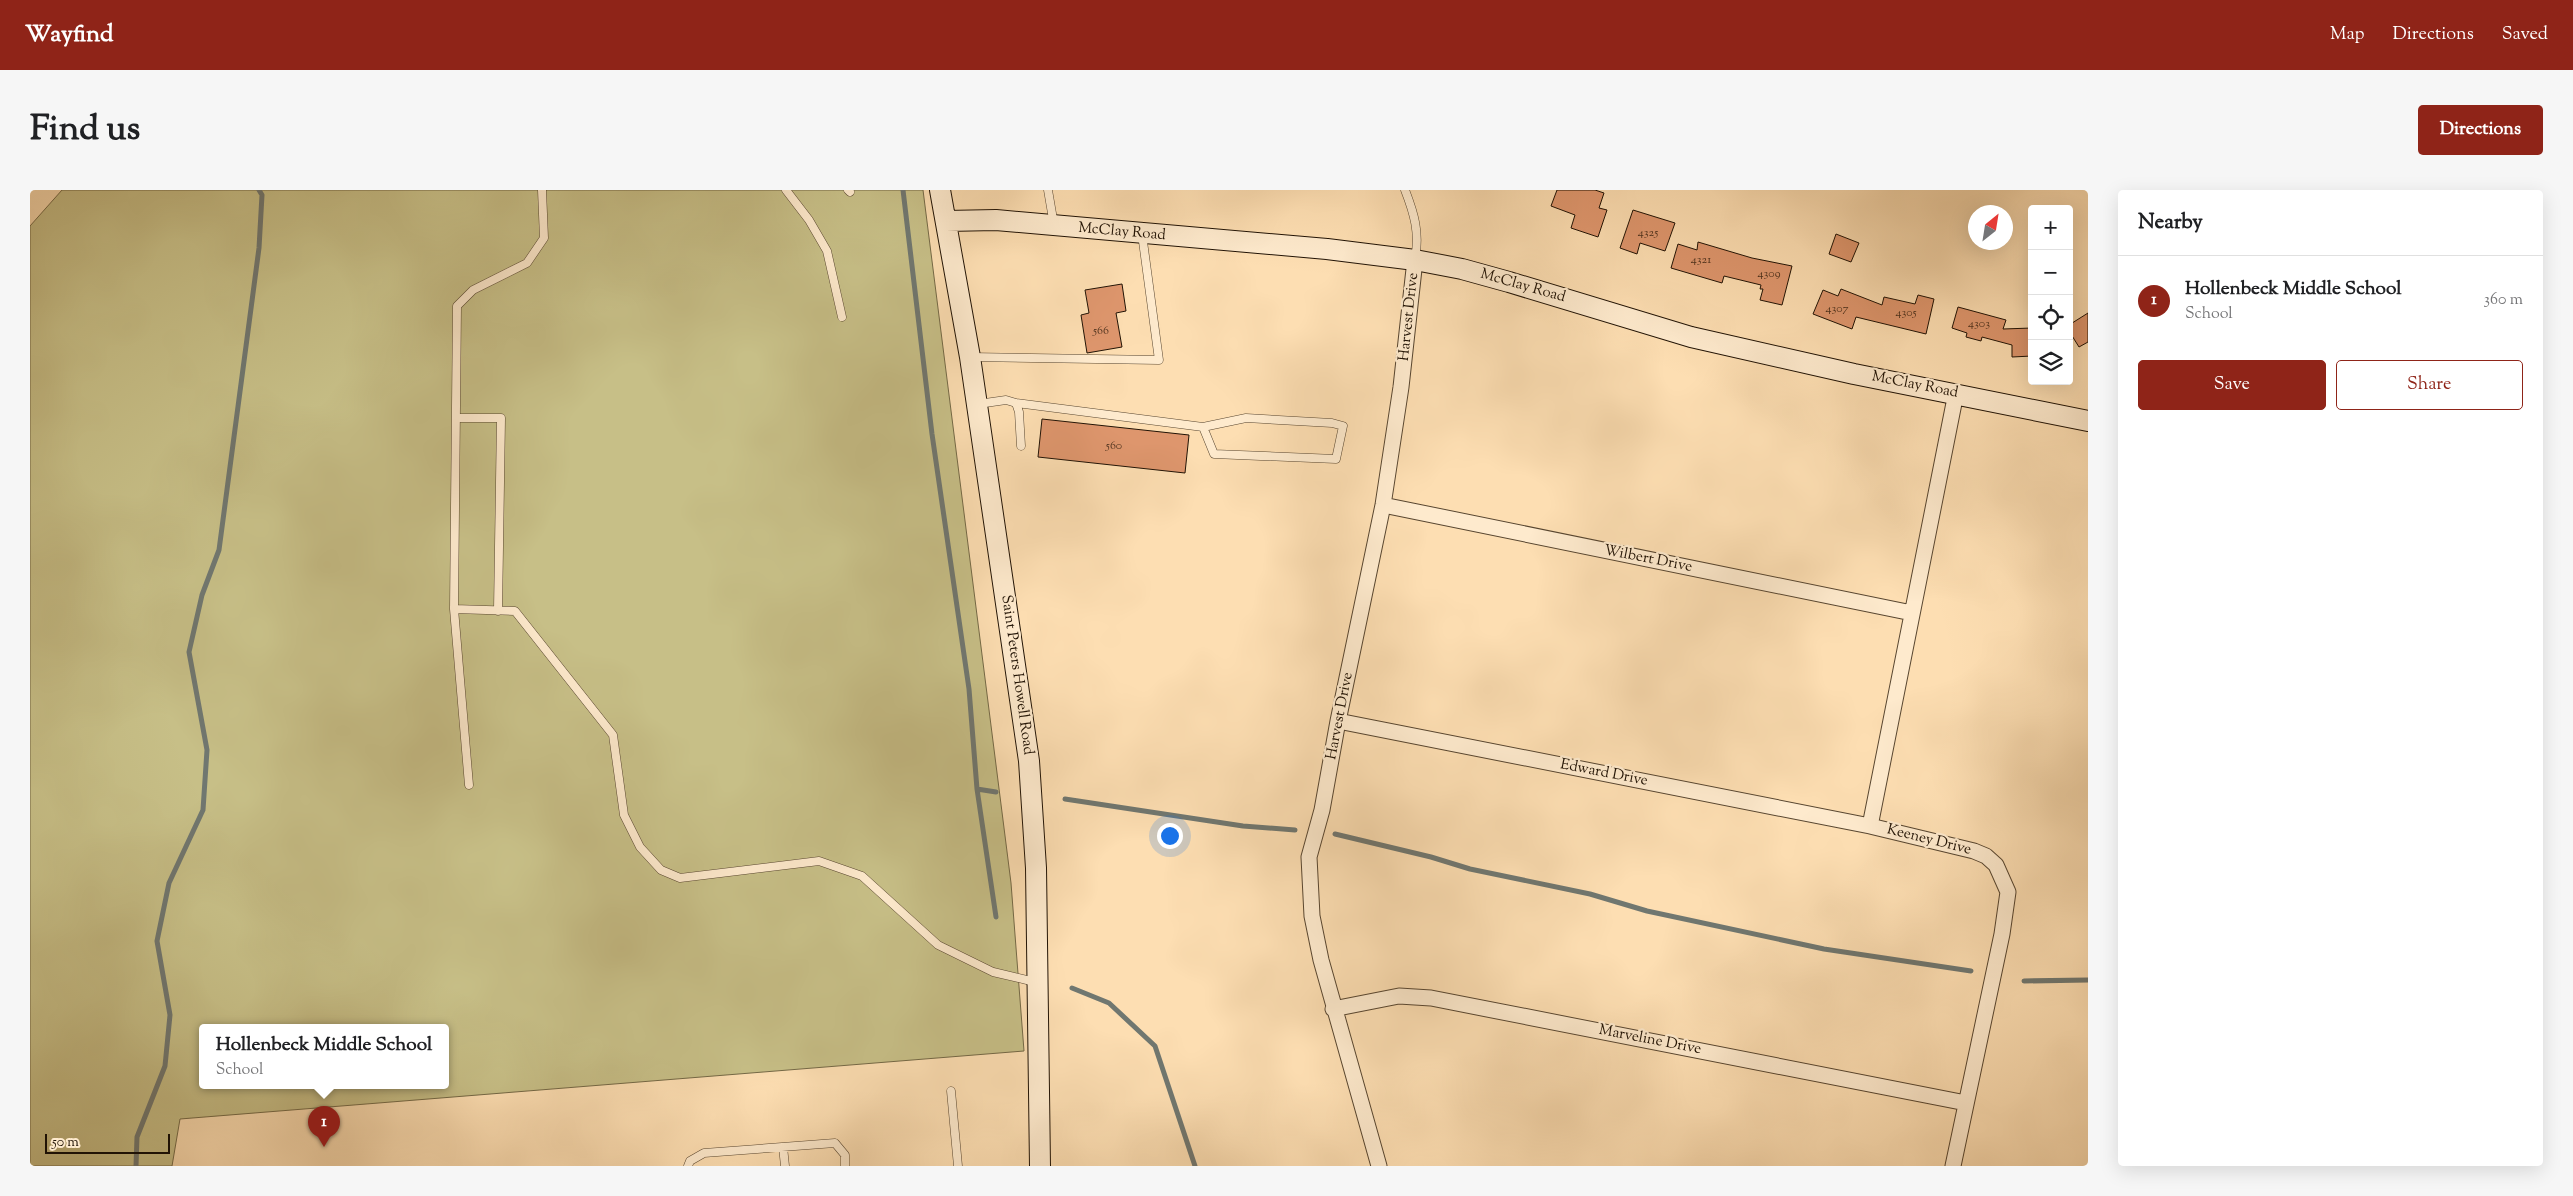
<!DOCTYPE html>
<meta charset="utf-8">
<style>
body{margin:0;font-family:"Sorts Mill Goudy",serif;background:#f6f6f6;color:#202124}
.controls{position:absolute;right:15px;top:15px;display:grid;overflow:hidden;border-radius:5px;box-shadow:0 5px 20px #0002}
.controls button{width:45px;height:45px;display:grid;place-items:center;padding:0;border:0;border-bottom:1px solid #e0e0e0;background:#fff;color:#202124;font:25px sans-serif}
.compass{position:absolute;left:1938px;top:15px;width:45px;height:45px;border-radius:50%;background:#fff;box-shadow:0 5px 20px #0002;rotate:30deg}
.scale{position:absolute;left:15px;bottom:12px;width:125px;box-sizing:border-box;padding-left:5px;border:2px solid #211305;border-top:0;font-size:14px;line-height:18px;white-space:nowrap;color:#211305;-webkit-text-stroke:4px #feeacd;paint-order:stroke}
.you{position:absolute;left:1139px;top:645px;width:18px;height:18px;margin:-12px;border:4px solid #fff;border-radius:50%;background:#1a73e8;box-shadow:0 0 0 8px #1a73e833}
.badge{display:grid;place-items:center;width:32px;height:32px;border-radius:50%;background:#8f2418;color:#fff;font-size:16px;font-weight:700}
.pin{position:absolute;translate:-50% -41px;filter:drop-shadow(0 1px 2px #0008)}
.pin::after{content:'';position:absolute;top:26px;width:18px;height:15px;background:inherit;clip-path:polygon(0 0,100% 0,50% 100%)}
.popup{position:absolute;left:169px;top:834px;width:250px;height:65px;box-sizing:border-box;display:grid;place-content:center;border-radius:5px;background:#fff;filter:drop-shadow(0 1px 4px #0005);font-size:16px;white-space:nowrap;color:#757577}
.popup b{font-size:19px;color:#202124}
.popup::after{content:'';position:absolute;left:50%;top:100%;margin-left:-10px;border:10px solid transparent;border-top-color:#fff}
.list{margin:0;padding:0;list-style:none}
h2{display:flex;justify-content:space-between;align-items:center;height:65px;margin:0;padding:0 20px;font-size:21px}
h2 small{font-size:16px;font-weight:400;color:#757577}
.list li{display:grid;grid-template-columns:32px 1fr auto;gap:15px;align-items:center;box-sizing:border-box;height:90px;padding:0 20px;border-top:1px solid #e0e0e0}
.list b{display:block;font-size:19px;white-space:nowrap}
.list p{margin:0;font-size:16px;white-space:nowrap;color:#757577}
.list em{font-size:16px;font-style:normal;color:#757577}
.actions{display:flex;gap:10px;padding:15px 20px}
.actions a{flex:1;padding:11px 0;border:1px solid #8f2418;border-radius:5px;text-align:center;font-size:18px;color:#8f2418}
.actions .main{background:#8f2418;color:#fff}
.icon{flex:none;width:28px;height:28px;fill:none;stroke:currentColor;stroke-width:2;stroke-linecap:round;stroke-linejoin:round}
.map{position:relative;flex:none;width:2058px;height:976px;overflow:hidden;border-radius:5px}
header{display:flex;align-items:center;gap:30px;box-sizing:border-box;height:70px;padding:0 25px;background:#8f2418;color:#fff}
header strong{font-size:24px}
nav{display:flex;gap:28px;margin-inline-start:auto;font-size:18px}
.intro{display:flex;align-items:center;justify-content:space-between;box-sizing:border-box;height:120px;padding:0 30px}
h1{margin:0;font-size:35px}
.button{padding:12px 22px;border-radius:5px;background:#8f2418;color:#fff;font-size:18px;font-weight:700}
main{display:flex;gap:30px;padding:0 30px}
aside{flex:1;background:#fff;border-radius:5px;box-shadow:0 5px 20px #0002}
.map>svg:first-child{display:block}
</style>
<header>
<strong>Wayfind</strong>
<nav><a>Map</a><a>Directions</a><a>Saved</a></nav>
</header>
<div class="intro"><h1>Find us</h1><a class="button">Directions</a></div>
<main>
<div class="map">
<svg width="2058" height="976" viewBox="0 0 2058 976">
<rect width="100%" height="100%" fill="#fddeb2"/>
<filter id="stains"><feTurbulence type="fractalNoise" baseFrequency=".004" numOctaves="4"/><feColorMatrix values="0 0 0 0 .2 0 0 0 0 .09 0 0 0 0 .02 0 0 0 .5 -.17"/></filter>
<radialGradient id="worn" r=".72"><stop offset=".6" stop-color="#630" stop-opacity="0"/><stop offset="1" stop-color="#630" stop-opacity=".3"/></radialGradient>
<!-- green -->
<path fill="#c7bf87" stroke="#746946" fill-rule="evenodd" d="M 32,0 L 893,0 L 981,693 L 994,861 L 150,929 L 142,976 L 0,976 L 0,36 ZM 173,838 L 415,838 L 415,896 L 173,896 Z"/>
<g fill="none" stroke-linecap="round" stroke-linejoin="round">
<!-- stream -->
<path stroke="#707770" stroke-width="5" d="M 873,0 L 902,244 L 939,499 L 947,599 L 966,727
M 947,599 L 966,602
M 1035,609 L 1213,636 L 1265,640
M 1305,644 L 1401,667 L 1440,679 L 1560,704 L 1617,721 L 1794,759 L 1941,781
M 1994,791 L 2058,790
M 1042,798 L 1079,813 L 1125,856 L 1165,976
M 106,976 L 107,947 L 135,876 L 140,825 L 127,751 L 139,693 L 173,620 L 177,560 L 159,462 L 172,405 L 189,360 L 229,58 L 232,5 L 229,0"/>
</g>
<!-- building -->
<path fill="#de966d" stroke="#211305" d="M 1527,0 L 1565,0 L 1574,3 L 1569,18 L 1577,20 L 1568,47 L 1541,38 L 1545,25 L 1521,16 Z
M 1603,20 L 1645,33 L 1635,61 L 1610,53 L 1607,64 L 1590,58 Z
M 1806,44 L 1829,53 L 1821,72 L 1799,64 Z
M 1668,52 L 1722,68 L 1762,76 L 1752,115 L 1730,110 L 1733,99 L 1730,99 L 1731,95 L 1694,86 L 1692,93 L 1641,78 L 1648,54 L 1667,60 Z
M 1092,94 L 1096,121 L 1086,123 L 1092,157 L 1057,163 L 1051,125 L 1059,123 L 1055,100 Z
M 1811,99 L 1852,115 L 1854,107 L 1885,114 L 1888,105 L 1904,109 L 1896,144 L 1826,127 L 1822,139 L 1783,124 L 1793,100 L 1808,106 Z
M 1928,117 L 1976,130 L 1973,139 L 2002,138 L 2002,166 L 1982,167 L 1982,155 L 1952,147 L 1951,151 L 1936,147 L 1937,143 L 1922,138 Z
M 2058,123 L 2058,152 L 2049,157 L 2039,141 L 2039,135 Z
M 1012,229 L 1159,245 L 1155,283 L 1008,267 Z"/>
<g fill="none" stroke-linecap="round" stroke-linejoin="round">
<!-- lane casing -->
<g stroke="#584630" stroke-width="9">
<path id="lane" d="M 512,0 L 514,48 L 497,73 L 443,100 L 427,116 L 424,419 L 485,421 L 583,545 L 594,625 L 610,657 L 631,680 L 650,688 L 789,671 L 832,686 L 908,755 L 963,782 L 1005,792
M 756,0 L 779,30 L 797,61 L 812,127
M 818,0 L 820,2
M 1018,0 L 1024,35
M 1375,0 C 1384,23 1390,43 1385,68
M 940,167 L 1129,170 L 1112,44
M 986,213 L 1173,237 L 1216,228 L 1302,233 L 1313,236 L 1306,269 L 1184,264 L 1173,237
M 948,214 L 976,210 L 986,213 L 989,222 L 991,256
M 426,228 L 471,228 L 468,421
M 424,419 L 439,595
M 921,901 L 928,976
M 753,957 L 755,976
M 658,976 L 660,971 L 674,963 L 805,953 L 815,965 L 815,976"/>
</g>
<!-- street casing -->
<g stroke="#584630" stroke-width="17">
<path id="street" d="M 1353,315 L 1882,423
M 1308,531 L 1840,636 L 1944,661 L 1956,666 L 1966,675 L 1978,702 L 1972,744 L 1923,976
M 1840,636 L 1926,203
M 1303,819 L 1369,806 L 1401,808 L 1936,913
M 1349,976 L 1291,770 L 1282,726 L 1279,667 L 1292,620 L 1308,531 L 1353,315 L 1371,197 L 1385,70"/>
</g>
<!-- secondary casing -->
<g stroke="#211305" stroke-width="22">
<path id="secondary" d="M 910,0 L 940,167 L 999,571 L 1006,678 L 1010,976
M 916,31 L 966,30 L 1297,59 L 1385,70 L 1432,79 L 1479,92 L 1661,147 L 1824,184 L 2058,231"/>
</g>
<!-- lane -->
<use href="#lane" stroke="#feeacd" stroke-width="8"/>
<!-- street -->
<use href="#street" stroke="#feeacd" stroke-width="15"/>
<!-- secondary -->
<use href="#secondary" stroke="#feeacd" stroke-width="20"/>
</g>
<g text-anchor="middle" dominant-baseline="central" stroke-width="4.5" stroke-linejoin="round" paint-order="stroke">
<!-- number labels -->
<g font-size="12" fill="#50341f">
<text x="1618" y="43">4325</text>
<text x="1671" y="70">4321</text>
<text x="1739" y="84">4309</text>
<text x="1807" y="119">4307</text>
<text x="1876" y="123">4305</text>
<text x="1949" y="134">4303</text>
<text x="1071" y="141">566</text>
<text x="1084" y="256">560</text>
</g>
<!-- street labels -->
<g font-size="15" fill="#211305" stroke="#feeacd">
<text transform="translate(1092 42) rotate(5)">McClay Road</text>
<text transform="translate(1493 96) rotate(16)">McClay Road</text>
<text transform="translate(1379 127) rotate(-84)">Harvest Drive</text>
<text transform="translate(1885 195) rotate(11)">McClay Road</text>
<text transform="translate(1618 369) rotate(11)">Wilbert Drive</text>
<text transform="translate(987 485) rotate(82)">Saint Peters Howell Road</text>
<text transform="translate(1310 526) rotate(-79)">Harvest Drive</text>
<text transform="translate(1574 583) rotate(11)">Edward Drive</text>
<text transform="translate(1899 650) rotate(14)">Keeney Drive</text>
<text transform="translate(1620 850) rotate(11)">Marveline Drive</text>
</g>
</g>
<rect width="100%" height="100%" filter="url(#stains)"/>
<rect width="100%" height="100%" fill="url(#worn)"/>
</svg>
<div class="controls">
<button>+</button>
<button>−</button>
<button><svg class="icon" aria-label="locate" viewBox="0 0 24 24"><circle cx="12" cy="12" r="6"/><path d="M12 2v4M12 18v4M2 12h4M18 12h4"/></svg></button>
<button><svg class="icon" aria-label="layers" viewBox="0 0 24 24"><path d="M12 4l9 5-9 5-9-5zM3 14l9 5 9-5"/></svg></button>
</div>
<svg class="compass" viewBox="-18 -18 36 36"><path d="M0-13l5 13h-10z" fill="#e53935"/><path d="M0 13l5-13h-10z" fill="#757577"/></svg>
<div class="scale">50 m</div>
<div class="you"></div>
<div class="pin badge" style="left:294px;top:957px">1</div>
<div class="popup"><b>Hollenbeck Middle School</b>School</div>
</div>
<aside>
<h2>Nearby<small></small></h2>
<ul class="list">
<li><span class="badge">1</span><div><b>Hollenbeck Middle School</b><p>School</p></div><em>360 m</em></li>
</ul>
<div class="actions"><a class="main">Save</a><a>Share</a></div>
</aside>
</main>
